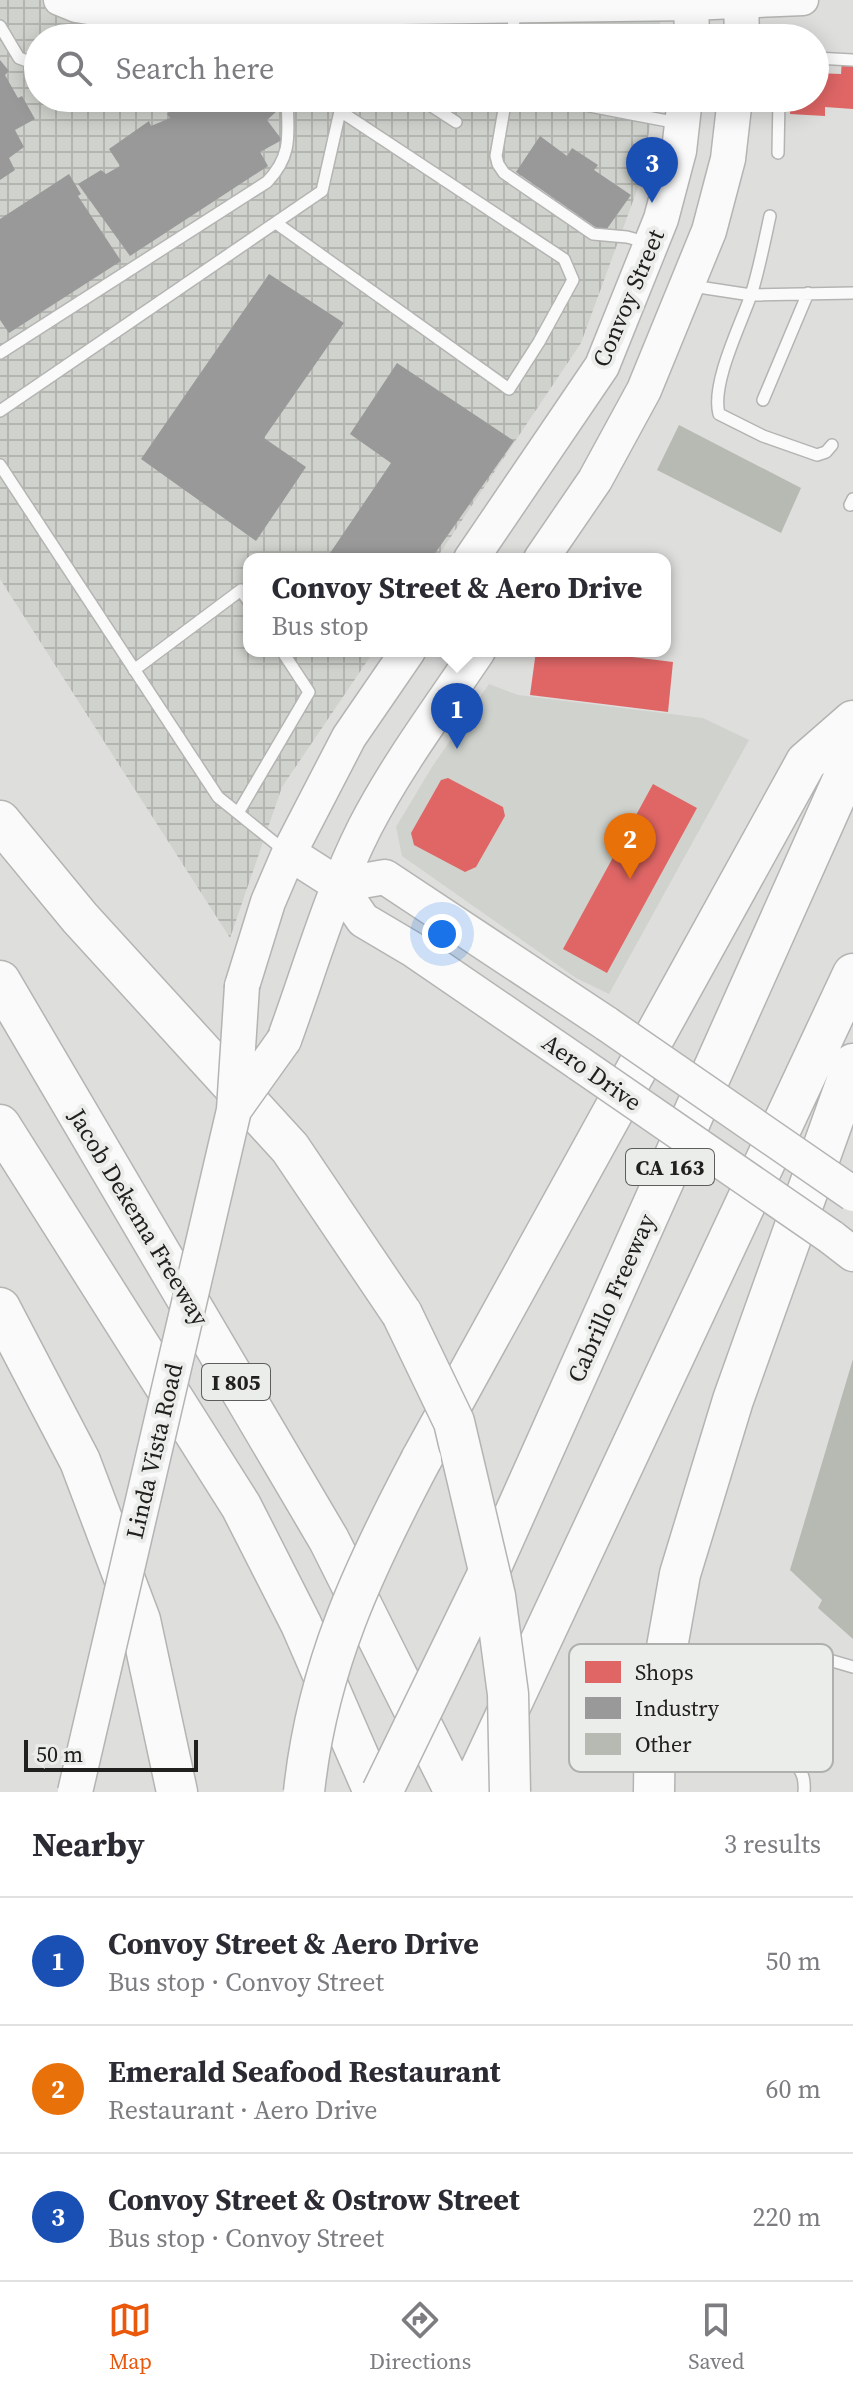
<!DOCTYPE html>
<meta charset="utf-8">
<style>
body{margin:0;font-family:"Source Serif 4",serif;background:#f2f2f3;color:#2b2b33}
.scale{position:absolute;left:24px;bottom:20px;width:174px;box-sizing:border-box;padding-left:8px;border:4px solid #20201f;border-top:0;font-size:22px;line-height:28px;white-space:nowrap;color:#20201f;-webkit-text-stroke:6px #ebedea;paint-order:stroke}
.you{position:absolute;left:442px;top:934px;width:28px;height:28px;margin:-20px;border:6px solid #fff;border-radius:50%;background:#1a73e8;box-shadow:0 0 0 12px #1a73e833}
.badge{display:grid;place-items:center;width:52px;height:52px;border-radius:50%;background:#ea580c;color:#fff;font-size:26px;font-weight:700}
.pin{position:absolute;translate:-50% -66px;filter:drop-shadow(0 2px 4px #0008)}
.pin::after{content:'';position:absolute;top:42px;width:28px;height:24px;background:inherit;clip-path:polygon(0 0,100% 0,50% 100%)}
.popup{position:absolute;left:243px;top:553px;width:428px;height:104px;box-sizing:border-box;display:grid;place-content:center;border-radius:16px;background:#fff;filter:drop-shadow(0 2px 6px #0005);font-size:26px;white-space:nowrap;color:#7c7c81}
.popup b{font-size:30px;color:#2b2b33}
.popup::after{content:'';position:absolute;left:50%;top:100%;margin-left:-16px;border:16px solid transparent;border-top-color:#fff}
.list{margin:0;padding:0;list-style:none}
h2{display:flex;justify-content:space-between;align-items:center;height:104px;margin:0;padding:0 32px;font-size:34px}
h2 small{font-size:26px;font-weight:400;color:#7c7c81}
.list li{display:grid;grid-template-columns:52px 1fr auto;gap:24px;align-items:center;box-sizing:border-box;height:128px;padding:0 32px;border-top:2px solid #e1e1e2}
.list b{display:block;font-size:30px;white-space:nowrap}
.list p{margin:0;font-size:26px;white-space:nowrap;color:#7c7c81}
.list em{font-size:26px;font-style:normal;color:#7c7c81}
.icon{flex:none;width:44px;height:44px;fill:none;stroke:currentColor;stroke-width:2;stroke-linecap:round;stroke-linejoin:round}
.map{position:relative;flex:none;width:853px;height:1792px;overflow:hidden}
.search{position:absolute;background:#fff;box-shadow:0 4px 20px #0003;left:24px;right:24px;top:24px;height:88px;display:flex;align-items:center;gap:20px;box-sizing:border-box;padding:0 28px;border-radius:44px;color:#7c7c81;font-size:30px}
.sheet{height:488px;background:#fff}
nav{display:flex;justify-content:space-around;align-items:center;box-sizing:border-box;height:112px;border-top:2px solid #e1e1e2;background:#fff;font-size:22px;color:#7c7c81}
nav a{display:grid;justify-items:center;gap:4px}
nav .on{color:#ea580c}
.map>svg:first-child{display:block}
</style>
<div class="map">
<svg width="853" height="1792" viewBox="0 0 853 1792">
<defs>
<pattern id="industrial-grid" width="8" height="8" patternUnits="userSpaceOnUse" patternTransform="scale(2)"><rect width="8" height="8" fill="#d0d3cd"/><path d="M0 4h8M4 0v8" fill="none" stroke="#b2b5b0"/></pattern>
</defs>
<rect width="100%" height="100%" fill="#dededd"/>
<!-- built -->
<path fill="#d0d3cd" d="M 297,0 L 660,0 L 660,38 L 490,38 L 463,34 L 385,38 L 297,38 Z
M 489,684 L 518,695 L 703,718 L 749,740 L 609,994 L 576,978 L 402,856 L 396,827 L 432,767 Z"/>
<!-- industrial -->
<path fill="url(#industrial-grid)" d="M 0,0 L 297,0 L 297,38 L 38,38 L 38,98 L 655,98 L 640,182 L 581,343 L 436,559 L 249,559 L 249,651 L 374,651 L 282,787 L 230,938 L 0,579 Z"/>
<!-- shops -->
<path fill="#e06666" d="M 842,60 L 853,61 L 853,109 L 825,107 L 825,116 L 790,114 L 791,98 L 815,98 L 815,73 L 841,74 Z
M 536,651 L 583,651 L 673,662 L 668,712 L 530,695 Z
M 448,778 L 503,807 L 505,816 L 476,867 L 465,872 L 414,845 L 411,833 L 441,780 Z
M 653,784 L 697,808 L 607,973 L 563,949 Z"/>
<!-- industry -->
<path fill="#999" d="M 0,60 L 9,71 L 5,75 L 18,98 L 22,96 L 35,119 L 15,130 L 24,147 L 9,158 L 15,170 L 0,180 Z
M 163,98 L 268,99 L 277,111 L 267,120 L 282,140 L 260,152 L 268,166 L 130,256 L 78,184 L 101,170 L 106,174 L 120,166 L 109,149 L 149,121 L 151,126 L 170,118 L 167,114 L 172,109 Z
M 540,136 L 567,156 L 572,148 L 598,165 L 594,170 L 631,195 L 604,233 L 516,172 Z
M 69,174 L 81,194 L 78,196 L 121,261 L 9,333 L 0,320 L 0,219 Z
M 269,274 L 344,323 L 264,438 L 306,467 L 256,541 L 141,459 Z
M 397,363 L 514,441 L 431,559 L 326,559 L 391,463 L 350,434 Z"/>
<!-- building -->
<path fill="#b6bab2" d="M 679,425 L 801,488 L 781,533 L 657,470 Z
M 853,1359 L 853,1639 L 818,1608 L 822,1600 L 790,1570 Z"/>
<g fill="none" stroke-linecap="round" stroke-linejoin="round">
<!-- lane casing -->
<g stroke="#b4b4b3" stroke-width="14">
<path id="lane" d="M 286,11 L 286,38
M 0,26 L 19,58 L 38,65
M 158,38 L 162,27 L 162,15
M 359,38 L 363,11
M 512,38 L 515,11
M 815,58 L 853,60
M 419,98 L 456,122
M 506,98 L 496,156 L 498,164 L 504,173 L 593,234 L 627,237 L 649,243
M 548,98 L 678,123
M 778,153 L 779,98
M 770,216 C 764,243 759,270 751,295 C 740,326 711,384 719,414 L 763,436 L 817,455 L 826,452 L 832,445
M 276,223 L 509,389 L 539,342 L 573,280 L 564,259 L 340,111
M 692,286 L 751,295 L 853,293
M 0,353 L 267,182 C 293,155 288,134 287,98
M 763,400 L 808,293
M 0,411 L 322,191 L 343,98
M 0,465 L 218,797 L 285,851
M 850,505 L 853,499
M 134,670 L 241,590 L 249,602
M 238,813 L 309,692 L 282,651
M 804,1792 C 806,1768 794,1769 792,1750 C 788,1720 804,1684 812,1655 L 853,1667"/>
</g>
<!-- secondary casing -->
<g stroke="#b4b4b3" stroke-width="33">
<path id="secondary" d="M 59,0 L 76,7 L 113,13 L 691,5 L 803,0"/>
</g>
<!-- primary casing -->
<g stroke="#b4b4b3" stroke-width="37">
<path id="primary" d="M 691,0 L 692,38
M 741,0 L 742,38
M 471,559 L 602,366 L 661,219 L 679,151 L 685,98
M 541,559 L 595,480 L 644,390 L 709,231 L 728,159 L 735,98
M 289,853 L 339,885 L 363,920 L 412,949 L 580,1064
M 339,885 L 385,877 L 607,1024
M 242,986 L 268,902 L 289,853 L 349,737 L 408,651
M 284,1040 C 310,969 331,894 365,827 C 397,765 439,709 478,651
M 831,1237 L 853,1254"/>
</g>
<!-- highway casing -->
<g stroke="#b4b4b3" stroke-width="43">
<path id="highway" d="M 0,821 L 80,918 L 290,1148 L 402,1314
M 0,981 L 329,1540 L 455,1792
M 0,1125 L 241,1506 L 301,1624 L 374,1792
M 0,1308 L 80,1461 L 140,1620 L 177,1792
M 421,1460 L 806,762 L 853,721
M 487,1576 L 853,757
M 470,1792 L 853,974
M 654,1792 L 655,1715 L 680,1574 L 733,1400 L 853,1064"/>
</g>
<!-- lane -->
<use href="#lane" stroke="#fafafa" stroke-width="11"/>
<!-- secondary -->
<use href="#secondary" stroke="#fafafa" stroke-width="30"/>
<!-- primary -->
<use href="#primary" stroke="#fafafa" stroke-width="34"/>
<!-- highway -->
<use href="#highway" stroke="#fafafa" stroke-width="40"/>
<!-- primary-bridge casing -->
<g stroke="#b4b4b3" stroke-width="37" stroke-linecap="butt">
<path id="primary-bridge" d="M 607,1024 L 853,1194
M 580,1064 L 831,1237
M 234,1110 L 284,1040
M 75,1792 L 234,1110 L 242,986"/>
</g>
<!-- highway-bridge casing -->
<g stroke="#b4b4b3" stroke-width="43" stroke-linecap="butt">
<path id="highway-bridge" d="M 402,1314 L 454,1422 L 495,1596 L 508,1694 L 510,1792
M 304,1792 C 317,1667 363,1570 421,1460
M 382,1792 L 487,1576"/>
</g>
<!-- primary-bridge -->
<use href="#primary-bridge" stroke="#fafafa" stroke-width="34"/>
<!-- highway-bridge -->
<use href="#highway-bridge" stroke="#fafafa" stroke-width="40"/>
</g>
<g text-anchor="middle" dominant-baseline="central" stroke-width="8" stroke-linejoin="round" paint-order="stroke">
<!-- shield labels -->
<g fill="#ebedea" stroke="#5d5e5c" stroke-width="2">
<rect x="626" y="1149" width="88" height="36" rx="6"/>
<rect x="202" y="1364" width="68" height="36" rx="6"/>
</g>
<g font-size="22" font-weight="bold" fill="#20201f">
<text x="670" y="1167">CA 163</text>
<text x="236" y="1382">I 805</text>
</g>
<!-- street labels -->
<g font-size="24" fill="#20201f" stroke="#ebedea">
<text transform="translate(628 298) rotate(-67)">Convoy Street</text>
<text transform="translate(592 1072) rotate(35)">Aero Drive</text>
<text transform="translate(139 1217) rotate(59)">Jacob Dekema Freeway</text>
<text transform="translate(611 1298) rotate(-66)">Cabrillo Freeway</text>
<text transform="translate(154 1451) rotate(-77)">Linda Vista Road</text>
</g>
</g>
<!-- legend -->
<rect x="569" y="1644" width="264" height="128" rx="12" fill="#ebedea" stroke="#aeb0ad" stroke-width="2"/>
<rect x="585" y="1661" width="36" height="22" fill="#e06666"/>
<rect x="585" y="1697" width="36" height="22" fill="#999"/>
<rect x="585" y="1733" width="36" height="22" fill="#b6bab2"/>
<g font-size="22" fill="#20201f">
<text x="635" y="1680">Shops</text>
<text x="635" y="1716">Industry</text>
<text x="635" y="1752">Other</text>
</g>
</svg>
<div class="scale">50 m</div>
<div class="you"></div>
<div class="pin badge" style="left:457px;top:749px;background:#1a4fb4">1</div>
<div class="popup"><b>Convoy Street &amp; Aero Drive</b>Bus stop</div>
<div class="pin badge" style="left:630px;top:879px;background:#e8710a">2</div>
<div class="pin badge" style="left:652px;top:203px;background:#1a4fb4">3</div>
<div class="search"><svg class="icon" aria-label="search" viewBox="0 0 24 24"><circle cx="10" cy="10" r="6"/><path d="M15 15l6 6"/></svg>Search here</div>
</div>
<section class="sheet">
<h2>Nearby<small>3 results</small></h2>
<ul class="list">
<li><span class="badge" style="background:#1a4fb4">1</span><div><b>Convoy Street &amp; Aero Drive</b><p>Bus stop · Convoy Street</p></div><em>50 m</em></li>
<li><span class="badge" style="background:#e8710a">2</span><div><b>Emerald Seafood Restaurant</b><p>Restaurant · Aero Drive</p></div><em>60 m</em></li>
<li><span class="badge" style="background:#1a4fb4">3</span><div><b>Convoy Street &amp; Ostrow Street</b><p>Bus stop · Convoy Street</p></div><em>220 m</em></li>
</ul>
</section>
<nav>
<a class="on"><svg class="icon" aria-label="map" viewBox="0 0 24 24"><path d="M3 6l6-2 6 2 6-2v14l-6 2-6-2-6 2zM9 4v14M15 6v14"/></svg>Map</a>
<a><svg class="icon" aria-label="directions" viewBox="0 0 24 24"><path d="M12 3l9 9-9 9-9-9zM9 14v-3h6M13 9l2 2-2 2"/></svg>Directions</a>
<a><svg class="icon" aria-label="saved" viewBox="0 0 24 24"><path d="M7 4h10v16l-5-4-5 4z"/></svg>Saved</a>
</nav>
